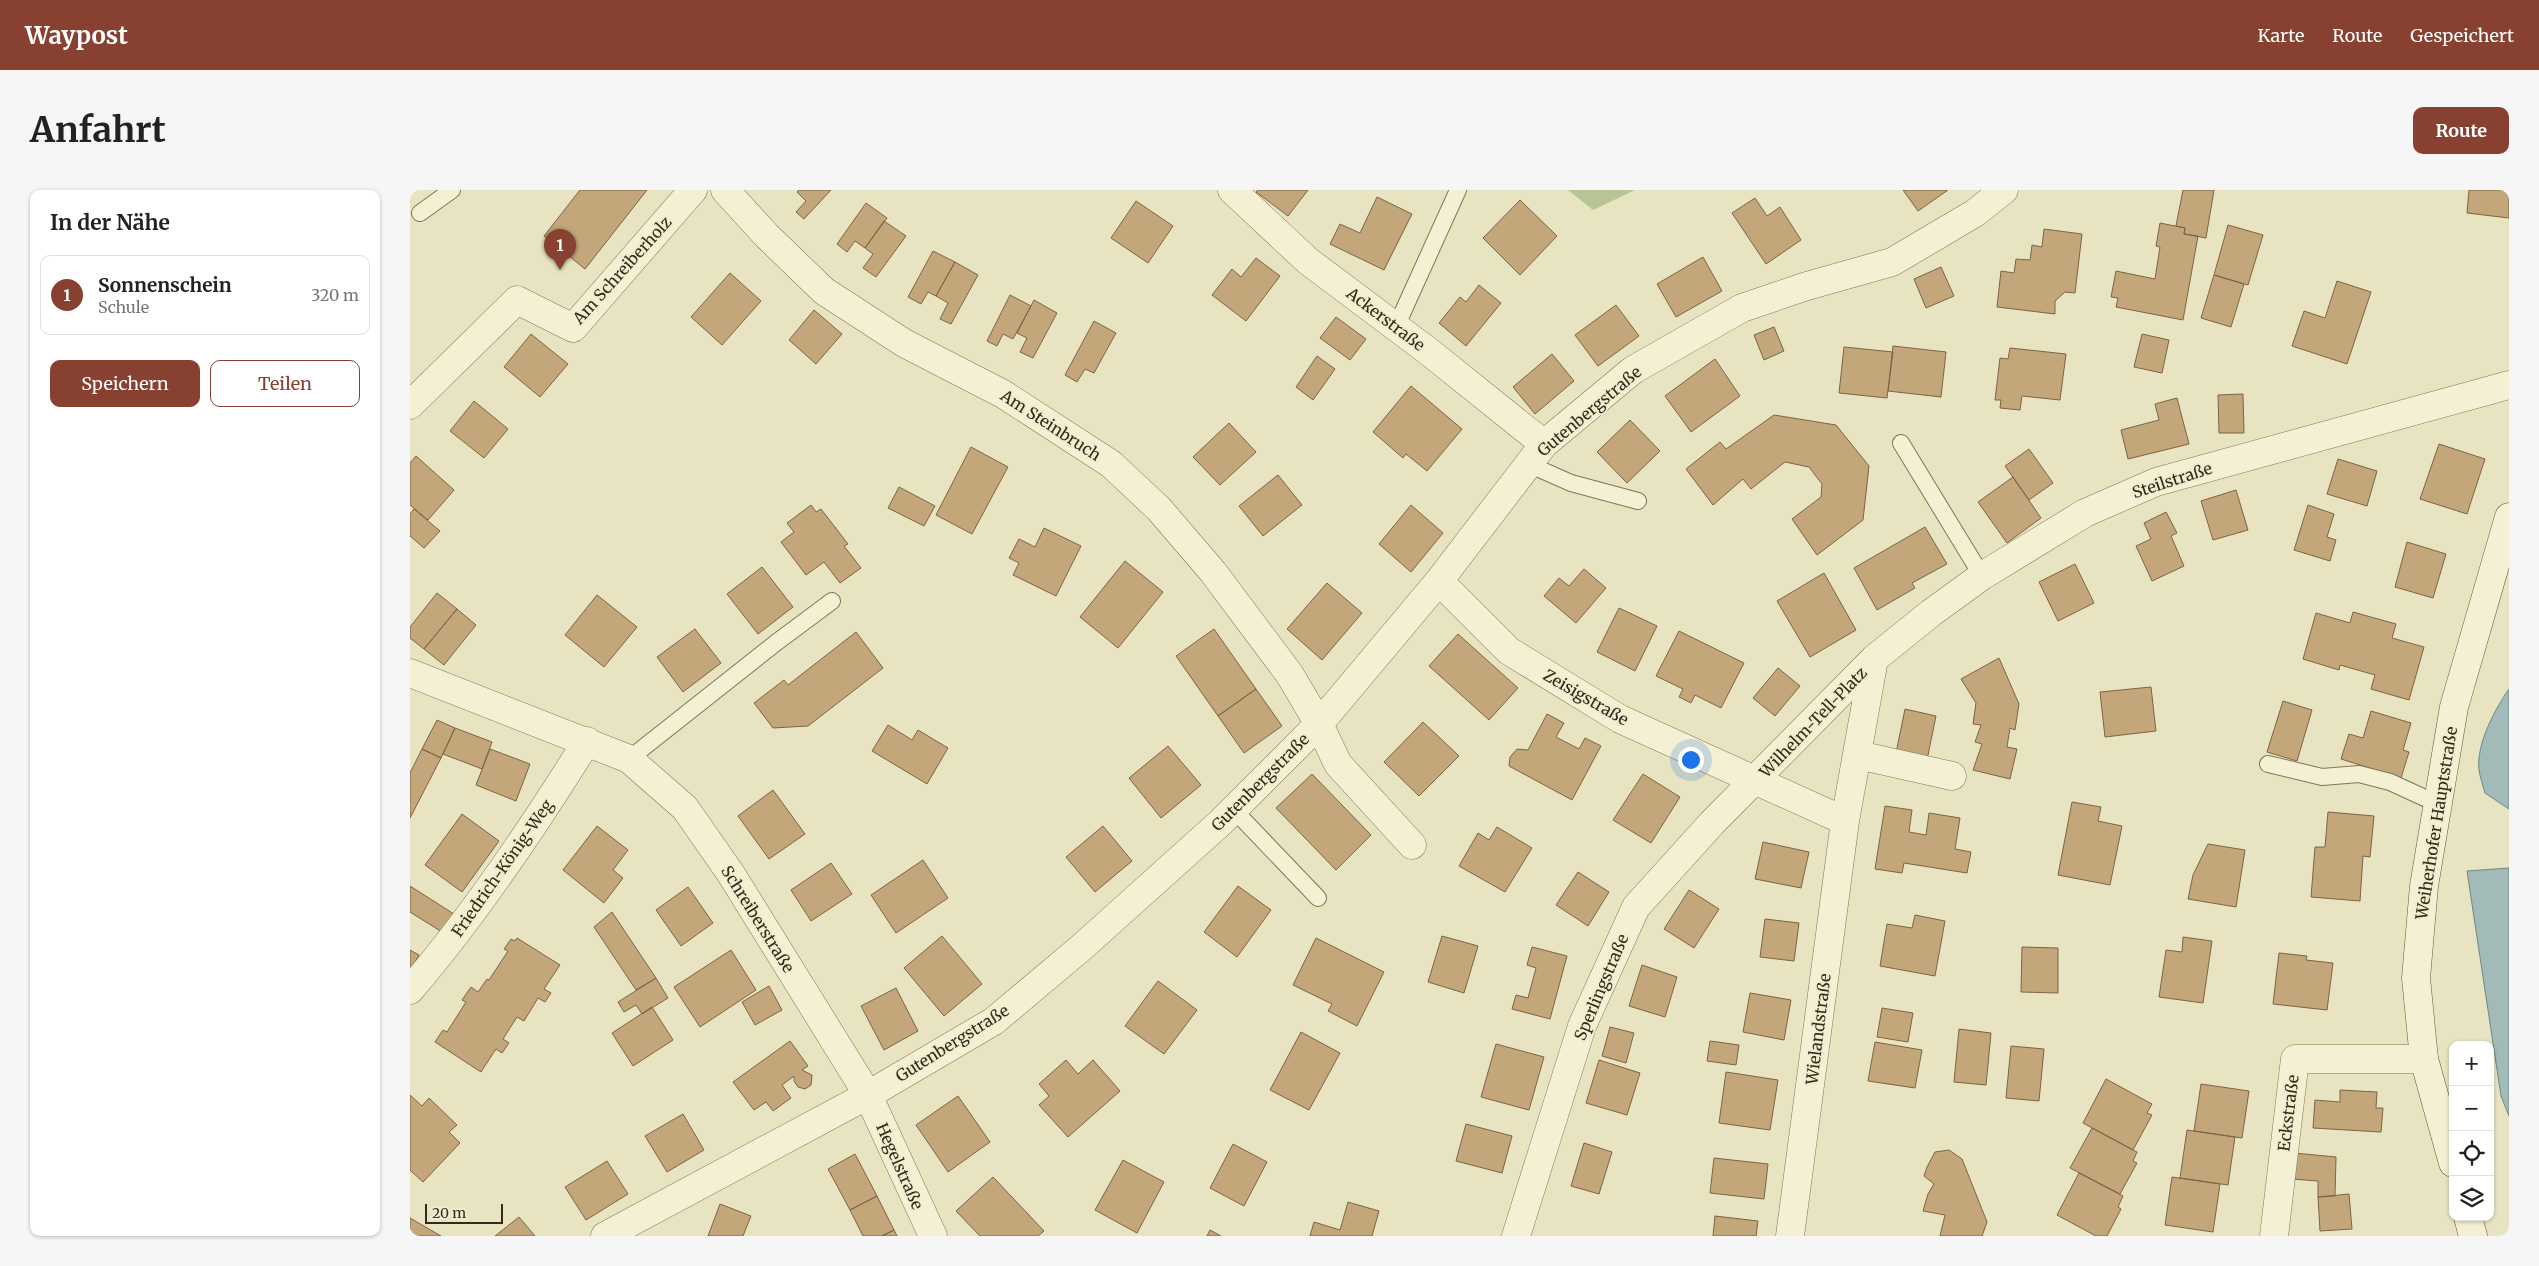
<!DOCTYPE html>
<html lang="de">
<meta charset="utf-8">
<style>
body{margin:0;font-family:Merriweather,serif;background:#f6f6f6;color:#222}
.controls{position:absolute;right:15px;bottom:15px;display:grid;overflow:hidden;border-radius:10px;box-shadow:0 1px 4px #0004}
.controls button{width:45px;height:45px;display:grid;place-items:center;padding:0;border:0;border-bottom:1px solid #e0e0e0;background:#fff;color:#222;font:25px sans-serif}
.scale{position:absolute;left:15px;bottom:12px;width:78px;box-sizing:border-box;padding-left:5px;border:2px solid #312a1d;border-top:0;font-size:14px;line-height:18px;white-space:nowrap;color:#312a1d;-webkit-text-stroke:4px #f1edcf;paint-order:stroke}
.you{position:absolute;left:1280px;top:569px;width:18px;height:18px;margin:-12px;border:4px solid #fff;border-radius:50%;background:#1a73e8;box-shadow:0 0 0 8px #1a73e833}
.badge{display:grid;place-items:center;width:32px;height:32px;border-radius:50%;background:#884031;color:#fff;font-size:16px;font-weight:700}
.pin{position:absolute;translate:-50% -41px;filter:drop-shadow(0 1px 2px #0008)}
.pin::after{content:'';position:absolute;top:26px;width:18px;height:15px;background:inherit;clip-path:polygon(0 0,100% 0,50% 100%)}
.list{margin:0;padding:0;list-style:none}
h2{display:flex;justify-content:space-between;align-items:center;height:65px;margin:0;padding:0 20px;font-size:21px}
h2 small{font-size:16px;font-weight:400;color:#767676}
.list li{display:grid;grid-template-columns:32px 1fr auto;gap:15px;align-items:center;box-sizing:border-box;height:80px;margin:0 10px 10px;padding:0 10px;border:1px solid #e0e0e0;border-radius:10px}
.list b{display:block;font-size:19px;white-space:nowrap}
.list p{margin:0;font-size:16px;white-space:nowrap;color:#767676}
.list em{font-size:16px;font-style:normal;color:#767676}
.actions{display:flex;gap:10px;padding:15px 20px}
.actions a{flex:1;padding:11px 0;border:1px solid #884031;border-radius:10px;text-align:center;font-size:18px;color:#884031}
.actions .main{background:#884031;color:#fff}
.icon{flex:none;width:28px;height:28px;fill:none;stroke:currentColor;stroke-width:2;stroke-linecap:round;stroke-linejoin:round}
.map{position:relative;flex:none;width:2099px;height:1046px;overflow:hidden;border-radius:10px}
header{display:flex;align-items:center;gap:30px;box-sizing:border-box;height:70px;padding:0 25px;background:#884031;color:#fff}
header strong{font-size:24px}
nav{display:flex;gap:28px;margin-inline-start:auto;font-size:18px}
.intro{display:flex;align-items:center;justify-content:space-between;box-sizing:border-box;height:120px;padding:0 30px}
h1{margin:0;font-size:35px}
.button{padding:12px 22px;border-radius:10px;background:#884031;color:#fff;font-size:18px;font-weight:700}
main{display:flex;gap:30px;padding:0 30px}
aside{flex:1;background:#fff;border-radius:10px;box-shadow:0 1px 4px #0004}
.map>svg:first-child{display:block}
</style>
<header>
<strong>Waypost</strong>
<nav><a>Karte</a><a>Route</a><a>Gespeichert</a></nav>
</header>
<div class="intro"><h1>Anfahrt</h1><a class="button">Route</a></div>
<main>
<aside>
<h2>In der Nähe<small></small></h2>
<ul class="list">
<li><span class="badge">1</span><div><b>Sonnenschein</b><p>Schule</p></div><em>320 m</em></li>
</ul>
<div class="actions"><a class="main">Speichern</a><a>Teilen</a></div>
</aside>
<div class="map">
<svg width="2099" height="1046" viewBox="0 0 2099 1046">
<rect width="100%" height="100%" fill="#e8e4c1"/>
<!-- green -->
<path fill="#b7c596" d="M 1158,0 L 1225,0 L 1183,20 Z"/>
<!-- water -->
<path fill="#a3bbb8" stroke="#6b8886" d="M 2099,499 L 2099,619 L 2075,603 C 2073,596 2070,587 2069,580 C 2066,554 2085,519 2099,499 Z
M 2099,678 L 2099,926 L 2091,906 L 2057,681 Z"/>
<!-- building -->
<path fill="#c3a67a" stroke="#7c6443" d="M 170,0 L 237,0 L 175,79 L 134,46 Z
M 389,0 L 421,0 L 394,29 L 386,22 L 396,11 L 387,2 Z
M 848,0 L 898,0 L 878,26 L 846,2 Z
M 1493,0 L 1538,0 L 1508,21 Z
M 1773,0 L 1804,0 L 1796,48 L 1774,44 L 1775,38 L 1766,36 Z
M 2059,0 L 2099,0 L 2099,28 L 2057,23 Z
M 967,7 L 1002,24 L 974,80 L 920,54 L 930,34 L 950,43 Z
M 1345,8 L 1357,26 L 1370,17 L 1391,50 L 1356,74 L 1322,23 Z
M 1110,10 L 1147,46 L 1110,85 L 1073,48 Z
M 726,11 L 763,36 L 738,73 L 701,48 Z
M 456,13 L 477,28 L 455,58 L 445,51 L 437,62 L 427,54 Z
M 474,31 L 496,46 L 466,87 L 453,78 L 463,64 L 455,58 Z
M 1750,33 L 1775,38 L 1774,44 L 1788,46 L 1773,130 L 1706,117 L 1708,108 L 1701,107 L 1706,81 L 1745,89 L 1750,57 L 1746,56 Z
M 1818,35 L 1853,45 L 1838,95 L 1804,85 Z
M 1634,39 L 1672,44 L 1665,103 L 1655,102 L 1645,111 L 1645,124 L 1587,117 L 1591,81 L 1604,83 L 1606,69 L 1620,70 L 1622,55 L 1632,57 Z
M 523,61 L 545,72 L 526,106 L 518,102 L 511,114 L 498,107 Z
M 1293,67 L 1312,101 L 1266,127 L 1247,94 Z
M 846,68 L 870,86 L 836,131 L 802,105 L 822,79 L 831,87 Z
M 545,72 L 568,85 L 541,134 L 530,129 L 538,113 L 526,106 Z
M 1531,77 L 1544,106 L 1516,118 L 1504,89 Z
M 320,83 L 351,111 L 312,155 L 281,127 Z
M 1804,85 L 1834,94 L 1821,137 L 1791,128 Z
M 1927,91 L 1961,102 L 1937,174 L 1882,156 L 1894,121 L 1915,128 Z
M 1069,95 L 1091,113 L 1056,156 L 1029,133 L 1050,107 L 1056,112 Z
M 600,105 L 621,116 L 603,149 L 593,144 L 587,156 L 577,151 Z
M 624,110 L 647,123 L 623,168 L 610,162 L 617,148 L 607,143 Z
M 1206,115 L 1229,146 L 1188,176 L 1165,145 Z
M 404,120 L 432,144 L 406,174 L 379,150 Z
M 926,127 L 956,149 L 940,170 L 910,148 Z
M 684,131 L 706,143 L 684,183 L 675,179 L 667,192 L 655,185 Z
M 1364,137 L 1374,161 L 1354,170 L 1344,145 Z
M 121,144 L 158,174 L 130,207 L 94,177 Z
M 1732,144 L 1759,150 L 1752,183 L 1724,177 Z
M 1483,156 L 1536,162 L 1531,207 L 1478,201 Z
M 1434,157 L 1483,162 L 1477,208 L 1429,203 Z
M 1600,158 L 1656,164 L 1650,210 L 1612,206 L 1610,220 L 1590,218 L 1591,210 L 1585,210 L 1590,168 L 1598,169 Z
M 1142,164 L 1164,191 L 1125,224 L 1103,197 Z
M 907,166 L 925,179 L 903,210 L 886,197 Z
M 1305,169 L 1330,206 L 1281,242 L 1255,206 Z
M 1001,196 L 1052,239 L 1017,281 L 996,264 L 993,268 L 963,242 Z
M 1833,204 L 1834,243 L 1809,243 L 1808,205 Z
M 1767,208 L 1779,254 L 1718,269 L 1711,240 L 1749,230 L 1745,214 Z
M 64,211 L 98,239 L 74,268 L 40,241 Z
M 1364,225 L 1426,235 L 1459,276 L 1453,330 L 1407,365 L 1382,329 L 1411,307 L 1412,294 L 1399,277 L 1375,272 L 1341,299 L 1333,289 L 1303,315 L 1276,279 L 1310,252 L 1316,259 Z
M 1220,230 L 1250,261 L 1217,293 L 1187,262 Z
M 819,233 L 846,262 L 810,295 L 783,267 Z
M 2029,254 L 2075,269 L 2057,324 L 2010,309 Z
M 561,257 L 598,277 L 562,344 L 526,325 Z
M 1619,259 L 1643,293 L 1619,310 L 1595,276 Z
M 6,266 L 44,300 L 18,330 L 0,315 L 0,273 Z
M 1928,269 L 1967,281 L 1957,316 L 1917,304 Z
M 868,285 L 892,315 L 853,346 L 829,316 Z
M 1603,287 L 1631,328 L 1597,353 L 1568,312 Z
M 489,297 L 525,316 L 514,336 L 478,318 Z
M 1826,300 L 1838,340 L 1803,350 L 1791,311 Z
M 401,315 L 406,322 L 411,319 L 438,354 L 434,356 L 451,378 L 430,393 L 414,372 L 396,385 L 371,352 L 384,342 L 377,333 Z
M 1001,315 L 1033,343 L 1001,382 L 969,354 Z
M 1898,315 L 1924,324 L 1917,347 L 1926,350 L 1920,371 L 1884,360 Z
M 4,319 L 30,341 L 14,358 L 0,346 L 0,324 Z
M 1756,322 L 1767,343 L 1761,346 L 1774,376 L 1742,391 L 1726,356 L 1741,349 L 1734,333 Z
M 1515,337 L 1537,374 L 1502,393 L 1505,398 L 1467,420 L 1444,378 Z
M 634,338 L 671,356 L 646,406 L 603,385 L 609,373 L 599,368 L 609,349 L 625,357 Z
M 1997,352 L 2036,364 L 2023,408 L 1985,397 Z
M 715,371 L 753,402 L 708,458 L 670,427 Z
M 1665,374 L 1684,413 L 1648,431 L 1629,392 Z
M 352,377 L 383,417 L 348,444 L 317,404 Z
M 1174,379 L 1196,398 L 1166,433 L 1134,406 L 1149,388 L 1159,396 Z
M 1414,383 L 1446,440 L 1400,467 L 1367,411 Z
M 917,393 L 952,423 L 912,470 L 877,439 Z
M 27,403 L 47,419 L 14,459 L 0,448 L 0,437 Z
M 187,405 L 227,437 L 194,477 L 155,445 Z
M 1209,418 L 1247,436 L 1225,481 L 1187,462 Z
M 47,419 L 66,435 L 34,475 L 14,459 Z
M 1943,422 L 1986,434 L 1982,448 L 2014,457 L 1999,510 L 1961,499 L 1965,485 L 1930,475 L 1929,480 L 1893,469 L 1906,423 L 1940,433 Z
M 285,439 L 311,473 L 273,502 L 247,467 Z
M 804,439 L 846,499 L 808,526 L 766,466 Z
M 1269,441 L 1334,473 L 1311,518 L 1285,505 L 1281,513 L 1269,507 L 1273,499 L 1246,486 Z
M 446,442 L 473,478 L 398,536 L 363,538 L 344,513 L 374,490 L 378,495 Z
M 1048,444 L 1108,498 L 1079,530 L 1019,476 Z
M 1589,468 L 1609,514 L 1605,540 L 1600,538 L 1597,557 L 1607,559 L 1600,589 L 1563,580 L 1572,554 L 1565,552 L 1571,535 L 1563,534 L 1566,513 L 1551,489 Z
M 1368,478 L 1390,496 L 1365,526 L 1343,508 Z
M 1741,497 L 1746,541 L 1695,547 L 1690,502 Z
M 846,499 L 872,536 L 834,563 L 808,526 Z
M 1873,511 L 1902,520 L 1887,571 L 1857,562 Z
M 1495,519 L 1526,526 L 1517,570 L 1486,563 Z
M 1961,521 L 2001,533 L 1993,560 L 1999,562 L 1991,588 L 1931,569 L 1939,544 L 1953,548 Z
M 1137,524 L 1154,533 L 1146,547 L 1169,559 L 1175,548 L 1191,556 L 1162,610 L 1099,576 L 1100,567 L 1107,559 L 1118,560 Z
M 27,530 L 45,538 L 31,568 L 12,559 Z
M 1013,532 L 1049,566 L 1009,606 L 974,572 Z
M 478,535 L 502,550 L 508,540 L 538,558 L 517,594 L 462,561 Z
M 45,538 L 82,552 L 72,579 L 33,564 Z
M 758,556 L 791,595 L 751,628 L 719,588 Z
M 12,559 L 31,568 L 0,628 L 0,583 Z
M 80,559 L 120,574 L 106,611 L 66,595 Z
M 902,584 L 961,645 L 926,680 L 866,618 Z
M 1233,584 L 1270,607 L 1241,653 L 1203,630 Z
M 363,600 L 395,644 L 359,669 L 328,626 Z
M 1662,612 L 1691,617 L 1688,631 L 1712,636 L 1700,695 L 1648,685 Z
M 1475,616 L 1502,620 L 1499,642 L 1516,645 L 1519,623 L 1550,628 L 1545,659 L 1561,662 L 1557,683 L 1494,673 L 1492,683 L 1465,679 Z
M 1918,622 L 1964,626 L 1960,667 L 1953,666 L 1950,711 L 1901,707 L 1905,657 L 1915,657 Z
M 52,624 L 89,651 L 52,702 L 15,675 Z
M 187,636 L 218,660 L 203,680 L 213,688 L 194,713 L 153,680 Z
M 693,636 L 722,671 L 685,702 L 656,667 Z
M 1087,637 L 1122,658 L 1095,702 L 1049,676 L 1068,643 L 1079,650 Z
M 1353,652 L 1399,662 L 1391,698 L 1345,689 Z
M 1798,654 L 1835,660 L 1826,717 L 1778,709 L 1783,685 Z
M 513,670 L 538,708 L 486,743 L 461,705 Z
M 421,673 L 442,704 L 401,731 L 381,700 Z
M 1168,682 L 1199,702 L 1178,736 L 1146,715 Z
M 0,696 L 44,724 L 32,742 L 0,722 Z
M 828,696 L 861,720 L 827,767 L 794,742 Z
M 278,697 L 303,733 L 271,756 L 246,720 Z
M 1279,700 L 1309,719 L 1284,758 L 1254,739 Z
M 202,722 L 246,788 L 226,800 L 184,737 Z
M 1505,725 L 1535,731 L 1525,786 L 1470,776 L 1477,734 L 1502,738 Z
M 1355,729 L 1389,733 L 1384,771 L 1350,767 Z
M 532,746 L 572,794 L 534,826 L 494,778 Z
M 1032,746 L 1068,756 L 1054,803 L 1018,792 Z
M 1773,747 L 1802,751 L 1793,813 L 1749,807 L 1756,760 L 1772,762 Z
M 107,748 L 150,775 L 134,799 L 141,803 L 135,812 L 128,808 L 114,831 L 107,827 L 93,849 L 99,853 L 92,863 L 86,859 L 71,882 L 25,852 L 33,840 L 37,842 L 56,812 L 52,810 L 61,797 L 68,802 L 77,789 L 79,790 L 98,761 L 94,759 L 101,749 L 105,751 Z
M 906,748 L 974,782 L 947,836 L 918,821 L 922,814 L 883,795 Z
M 1122,757 L 1157,766 L 1140,829 L 1102,819 L 1106,805 L 1118,808 L 1126,778 L 1117,775 Z
M 1612,757 L 1648,758 L 1648,803 L 1611,802 Z
M 0,760 L 9,765 L 0,782 Z
M 321,760 L 346,800 L 290,837 L 264,797 Z
M 1869,763 L 1897,766 L 1896,770 L 1923,773 L 1917,820 L 1863,814 Z
M 1232,775 L 1267,787 L 1255,827 L 1219,816 Z
M 246,788 L 258,808 L 232,824 L 226,815 L 214,822 L 208,812 Z
M 748,791 L 787,820 L 754,864 L 715,836 Z
M 359,796 L 372,820 L 345,835 L 332,812 Z
M 486,798 L 508,841 L 474,860 L 451,816 Z
M 1340,803 L 1381,810 L 1374,850 L 1333,842 Z
M 242,817 L 263,850 L 223,876 L 202,843 Z
M 1472,818 L 1503,823 L 1498,852 L 1467,847 Z
M 1200,837 L 1224,843 L 1216,873 L 1192,866 Z
M 1549,839 L 1581,843 L 1576,895 L 1544,892 Z
M 891,842 L 930,863 L 899,920 L 860,900 Z
M 380,851 L 398,876 L 392,880 L 402,885 L 401,895 L 395,899 L 388,897 L 384,891 L 384,886 L 372,895 L 381,908 L 363,921 L 356,912 L 344,920 L 323,892 Z
M 1300,851 L 1329,855 L 1326,875 L 1297,871 Z
M 1465,852 L 1512,860 L 1505,898 L 1458,891 Z
M 1086,854 L 1134,867 L 1119,920 L 1071,907 Z
M 1601,856 L 1634,859 L 1629,911 L 1596,908 Z
M 656,870 L 668,884 L 683,870 L 710,901 L 658,947 L 629,915 L 639,906 L 629,894 Z
M 1189,870 L 1230,883 L 1217,925 L 1176,913 Z
M 1316,882 L 1368,890 L 1360,940 L 1309,933 Z
M 1696,889 L 1742,914 L 1737,923 L 1742,925 L 1723,960 L 1673,933 Z
M 1791,894 L 1839,901 L 1832,948 L 1784,941 Z
M 1930,900 L 1967,902 L 1966,918 L 1973,918 L 1971,942 L 1903,938 L 1905,910 L 1930,912 Z
M 0,905 L 12,916 L 19,908 L 47,935 L 39,942 L 50,953 L 13,992 L 0,980 Z
M 548,906 L 580,952 L 538,982 L 506,935 Z
M 273,924 L 294,960 L 257,982 L 235,946 Z
M 1056,934 L 1102,946 L 1092,983 L 1046,971 Z
M 1682,938 L 1727,962 L 1723,971 L 1727,973 L 1710,1004 L 1660,978 Z
M 1777,940 L 1825,947 L 1818,995 L 1770,988 Z
M 1174,953 L 1202,962 L 1189,1004 L 1161,996 Z
M 823,954 L 857,972 L 834,1016 L 800,998 Z
M 1539,960 L 1552,969 L 1577,1032 L 1572,1046 L 1530,1046 L 1535,1025 L 1513,1021 L 1518,1004 L 1524,994 L 1514,986 L 1517,977 L 1525,962 Z
M 1884,963 L 1926,967 L 1925,1006 L 1908,1007 L 1908,991 L 1882,989 Z
M 445,964 L 467,1006 L 440,1020 L 418,979 Z
M 1304,968 L 1358,974 L 1354,1009 L 1300,1003 Z
M 713,970 L 754,992 L 727,1043 L 685,1020 Z
M 197,971 L 218,1004 L 176,1030 L 155,997 Z
M 1669,983 L 1713,1006 L 1708,1017 L 1711,1019 L 1697,1046 L 1686,1046 L 1647,1025 Z
M 583,987 L 634,1041 L 628,1046 L 570,1046 L 546,1021 Z
M 1762,987 L 1810,994 L 1803,1042 L 1755,1035 Z
M 1939,1004 L 1942,1039 L 1910,1041 L 1908,1007 Z
M 467,1006 L 484,1040 L 472,1046 L 453,1046 L 440,1020 Z
M 938,1012 L 969,1021 L 962,1046 L 900,1046 L 904,1032 L 930,1040 Z
M 310,1014 L 341,1026 L 333,1046 L 298,1046 Z
M 1305,1026 L 1348,1031 L 1346,1046 L 1303,1046 Z
M 109,1027 L 125,1046 L 85,1046 Z
M 0,1028 L 31,1046 L 0,1046 Z
M 484,1040 L 487,1046 L 472,1046 Z
M 800,1040 L 811,1046 L 797,1046 Z"/>
<g fill="none" stroke-linecap="round" stroke-linejoin="round">
<!-- lane casing -->
<g stroke="#80755a" stroke-width="18">
<path id="lane" d="M 10,23 L 42,0
M 986,137 L 1048,0
M 1491,253 L 1572,386
M 1118,274 L 1161,293 L 1228,311
M 219,569 L 367,452 L 422,411
M 1858,574 L 1912,587 L 1949,584 L 1980,592 L 2028,614
M 823,619 L 908,708"/>
</g>
<!-- street casing -->
<g stroke="#80755a" stroke-width="29">
<path id="street" d="M 315,0 L 357,46 L 414,101 L 494,153 L 593,204 L 701,274 L 749,319 L 803,382 L 880,485 L 909,534 L 928,574 L 1002,655
M 822,0 L 898,71 L 1018,161 L 1134,254
M 0,215 L 107,110 L 163,138 L 283,0
M 1029,391 L 1099,461 L 1210,529 L 1435,631
M 0,483 L 219,569 L 275,618 L 321,684 L 458,905 L 523,1046
M 1448,565 L 1542,586
M 0,800 C 66,723 123,638 177,551
M 195,1046 L 458,905 L 584,831 L 672,757 L 810,633 L 909,534 L 1029,391 L 1134,254 L 1223,180 L 1332,118 L 1397,96 L 1482,72 L 1565,23 L 1594,0
M 1106,1046 L 1172,836 L 1226,717 L 1302,633 L 1464,469 L 1521,423 L 1572,386 L 1675,323 L 1746,292 L 2099,195
M 1380,1046 L 1435,631 L 1464,469
M 1864,1046 L 1885,869 L 2014,869"/>
</g>
<!-- secondary casing -->
<g stroke="#61563e" stroke-width="29">
<path id="secondary" d="M 2043,973 L 2014,869 L 2006,788 L 2014,696 L 2044,517 L 2099,327
M 2058,1027 L 2063,1046"/>
</g>
<!-- lane -->
<use href="#lane" stroke="#f4f0d3" stroke-width="16"/>
<!-- street -->
<use href="#street" stroke="#f4f0d3" stroke-width="28"/>
<!-- secondary -->
<use href="#secondary" stroke="#f4f0d3" stroke-width="28"/>
</g>
<g text-anchor="middle" dominant-baseline="central" stroke-width="4" stroke-linejoin="round" paint-order="stroke">
<!-- street labels -->
<g font-size="16" fill="#312a1d" stroke="#f1edcf">
<text transform="translate(212 80) rotate(-48)">Am Schreiberholz</text>
<text transform="translate(976 129) rotate(37)">Ackerstraße</text>
<text transform="translate(1179 221) rotate(-40)">Gutenbergstraße</text>
<text transform="translate(641 235) rotate(33)">Am Steinbruch</text>
<text transform="translate(1762 290) rotate(-18)">Steilstraße</text>
<text transform="translate(1176 507) rotate(30)">Zeisigstraße</text>
<text transform="translate(1403 532) rotate(-46)">Wilhelm-Tell-Platz</text>
<text transform="translate(850 592) rotate(-45)">Gutenbergstraße</text>
<text transform="translate(2026 633) rotate(-81)">Weiherhofer Hauptstraße</text>
<text transform="translate(92 678) rotate(-55)">Friedrich-König-Weg</text>
<text transform="translate(348 729) rotate(58)">Schreiberstraße</text>
<text transform="translate(1191 797) rotate(-67)">Sperlingstraße</text>
<text transform="translate(1408 839) rotate(-83)">Wielandstraße</text>
<text transform="translate(542 853) rotate(-32)">Gutenbergstraße</text>
<text transform="translate(1878 923) rotate(-83)">Eckstraße</text>
<text transform="translate(490 976) rotate(66)">Hegelstraße</text>
</g>
</g>
</svg>
<div class="controls">
<button>+</button>
<button>−</button>
<button><svg class="icon" aria-label="locate" viewBox="0 0 24 24"><circle cx="12" cy="12" r="6"/><path d="M12 2v4M12 18v4M2 12h4M18 12h4"/></svg></button>
<button><svg class="icon" aria-label="layers" viewBox="0 0 24 24"><path d="M12 4l9 5-9 5-9-5zM3 14l9 5 9-5"/></svg></button>
</div>
<div class="scale">20 m</div>
<div class="you"></div>
<div class="pin badge" style="left:150px;top:80px">1</div>
</div>
</main>
